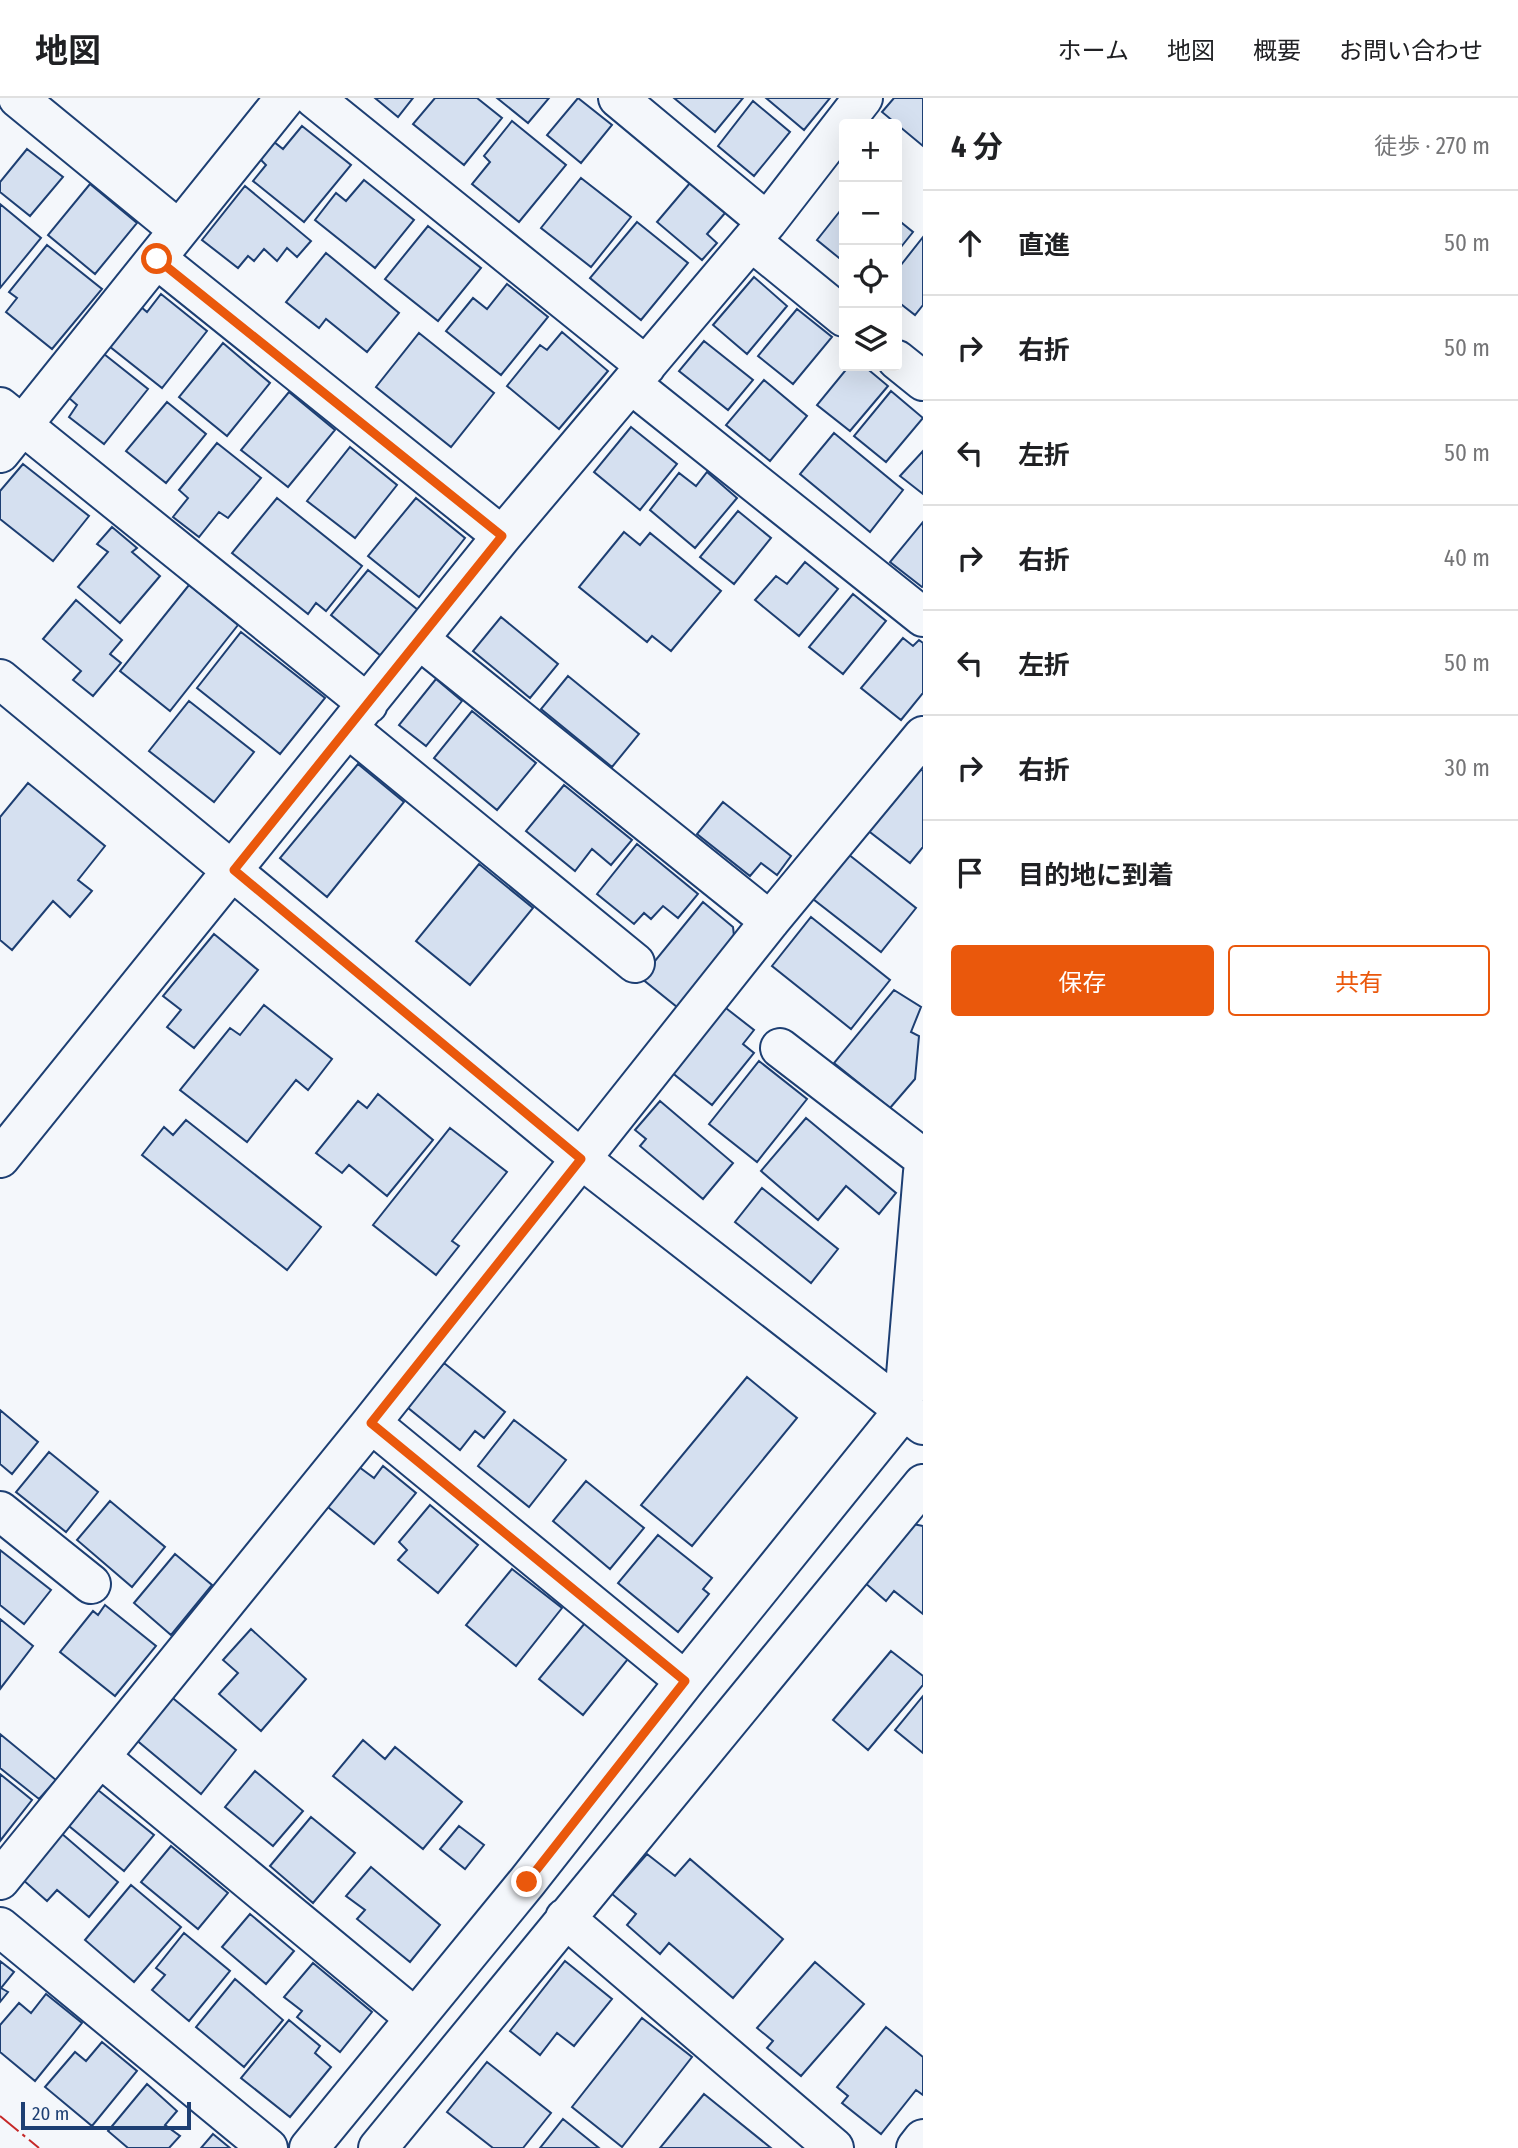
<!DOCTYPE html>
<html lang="ja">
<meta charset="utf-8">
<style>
body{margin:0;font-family:"Fira Sans Condensed","Noto Sans JP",sans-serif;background:#f2f2f2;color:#202124}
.controls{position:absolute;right:21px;top:21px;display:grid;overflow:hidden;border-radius:7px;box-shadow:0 7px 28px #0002}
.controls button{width:63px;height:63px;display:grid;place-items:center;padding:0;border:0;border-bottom:2px solid #e0e0e0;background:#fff;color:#202124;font:35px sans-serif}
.scale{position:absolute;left:21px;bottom:18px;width:170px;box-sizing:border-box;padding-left:7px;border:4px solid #1d3f73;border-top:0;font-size:19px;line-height:24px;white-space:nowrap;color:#1d3f73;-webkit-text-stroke:5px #f4f7fb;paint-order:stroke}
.stop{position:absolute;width:21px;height:21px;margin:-16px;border:5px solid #ea580c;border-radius:50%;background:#fff}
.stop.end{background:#ea580c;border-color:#fff;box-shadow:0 2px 7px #0008}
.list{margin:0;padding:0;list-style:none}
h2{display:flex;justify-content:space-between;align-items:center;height:91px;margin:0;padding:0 28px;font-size:30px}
h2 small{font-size:23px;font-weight:400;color:#757577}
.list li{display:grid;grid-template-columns:46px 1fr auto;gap:21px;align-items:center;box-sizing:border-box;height:105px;padding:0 28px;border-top:2px solid #e0e0e0}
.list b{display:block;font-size:26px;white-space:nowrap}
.list em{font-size:23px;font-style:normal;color:#757577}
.actions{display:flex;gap:14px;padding:21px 28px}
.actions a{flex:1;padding:16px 0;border:2px solid #ea580c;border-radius:7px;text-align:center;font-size:24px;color:#ea580c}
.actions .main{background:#ea580c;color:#fff}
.icon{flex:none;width:38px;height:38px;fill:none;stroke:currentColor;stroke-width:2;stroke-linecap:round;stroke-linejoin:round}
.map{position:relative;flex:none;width:923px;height:2050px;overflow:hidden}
header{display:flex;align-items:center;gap:42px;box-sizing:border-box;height:98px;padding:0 35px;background:#fff;border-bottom:2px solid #e0e0e0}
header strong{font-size:33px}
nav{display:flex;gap:38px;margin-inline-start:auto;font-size:24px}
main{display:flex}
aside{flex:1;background:#fff}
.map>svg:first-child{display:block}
</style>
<header>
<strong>地図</strong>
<nav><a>ホーム</a><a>地図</a><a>概要</a><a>お問い合わせ</a></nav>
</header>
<main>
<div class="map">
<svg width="923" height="2050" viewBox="0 0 923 2050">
<rect width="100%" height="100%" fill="#f4f7fb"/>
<!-- building -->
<path fill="#d5e0f0" stroke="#1d3f73" stroke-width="2" d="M 375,0 L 413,0 L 398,19 Z
M 435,0 L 477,0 L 502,20 L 464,67 L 413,26 Z
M 497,0 L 549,0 L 528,25 Z
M 578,0 L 612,27 L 581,65 L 547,37 Z
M 674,0 L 743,0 L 715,34 Z
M 766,0 L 830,0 L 804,32 Z
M 894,0 L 923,0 L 923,48 L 882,14 Z
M 753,3 L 790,34 L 754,78 L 718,48 Z
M 512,23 L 566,67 L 519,124 L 472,86 L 490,64 L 484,58 Z
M 302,28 L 351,67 L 304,124 L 253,83 L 266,67 L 260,61 L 274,44 L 283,51 Z
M 27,51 L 63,79 L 30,118 L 0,94 L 0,84 Z
M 581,80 L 631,119 L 591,169 L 541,130 Z
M 364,82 L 414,122 L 375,170 L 315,122 L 336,95 L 346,103 Z
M 690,85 L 725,115 L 707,136 L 717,145 L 702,162 L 657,124 Z
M 90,86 L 137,125 L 95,176 L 48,137 Z
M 245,88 L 311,143 L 297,159 L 287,150 L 277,163 L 264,151 L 254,163 L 248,158 L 238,170 L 202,142 Z
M 0,106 L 41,140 L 0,190 Z
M 844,108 L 844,164 L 817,142 Z
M 897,121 L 913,134 L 897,154 Z
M 637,124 L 688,165 L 641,222 L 590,180 Z
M 428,128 L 481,170 L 438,223 L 385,181 Z
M 923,139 L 923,207 L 915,217 L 897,203 L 897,172 Z
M 47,147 L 102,191 L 52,251 L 6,214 L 17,200 L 9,194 Z
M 326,155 L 399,215 L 367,254 L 326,221 L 319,230 L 286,204 Z
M 754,179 L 787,208 L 747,256 L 713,227 Z
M 507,186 L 548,219 L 501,277 L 446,233 L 473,200 L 487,211 Z
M 161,196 L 207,233 L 162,290 L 109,248 L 141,209 L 147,214 Z
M 797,211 L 832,239 L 793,286 L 758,258 Z
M 562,234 L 608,273 L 559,331 L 507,288 L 540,247 L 547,252 Z
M 419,235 L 494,295 L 451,349 L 376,289 Z
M 704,243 L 753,282 L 728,312 L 679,273 Z
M 223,245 L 270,285 L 227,338 L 179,299 Z
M 104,256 L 148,291 L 104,346 L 69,319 L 77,307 L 69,300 Z
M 849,268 L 864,268 L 888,288 L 850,333 L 817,307 Z
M 764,282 L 807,318 L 770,363 L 726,327 Z
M 891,293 L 923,320 L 886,364 L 854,338 Z
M 289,294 L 335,332 L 288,389 L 241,352 Z
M 167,304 L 206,336 L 166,385 L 126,353 Z
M 631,329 L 677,366 L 640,412 L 594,374 Z
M 834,335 L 903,392 L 870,434 L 800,376 Z
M 217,345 L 261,380 L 228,420 L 219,414 L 199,439 L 173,419 L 188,400 L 179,392 Z
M 350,349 L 397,387 L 355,440 L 307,403 Z
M 923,353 L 923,396 L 900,378 Z
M 23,366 L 89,418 L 53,463 L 0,421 L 0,393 Z
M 707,374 L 737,400 L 695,450 L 650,412 L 679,375 L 696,388 Z
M 277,400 L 362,468 L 326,513 L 316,505 L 308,516 L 232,455 Z
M 416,400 L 465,440 L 419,499 L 368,458 Z
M 738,413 L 771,440 L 734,486 L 700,459 Z
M 923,424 L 923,488 L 922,489 L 890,464 Z
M 112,429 L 137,450 L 132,454 L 160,478 L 120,525 L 78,489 L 108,454 L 97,446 Z
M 624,434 L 640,447 L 650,435 L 721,493 L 671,553 L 652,538 L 647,544 L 579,489 Z
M 805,464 L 838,491 L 799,538 L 755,502 L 776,478 L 787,486 Z
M 368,472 L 418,512 L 381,558 L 331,517 Z
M 189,487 L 238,527 L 170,613 L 120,573 Z
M 853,496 L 886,523 L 843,576 L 809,549 Z
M 76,502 L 122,542 L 110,556 L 121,565 L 93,598 L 73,582 L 81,573 L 43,541 Z
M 501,519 L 558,566 L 530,600 L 473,553 Z
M 241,534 L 325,600 L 280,656 L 197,590 Z
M 903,540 L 913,548 L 919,542 L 923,545 L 923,595 L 901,622 L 861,590 Z
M 568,578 L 639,636 L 612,669 L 541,611 Z
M 436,581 L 462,603 L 426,648 L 399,627 Z
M 189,603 L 254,654 L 214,704 L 149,653 Z
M 472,613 L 536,665 L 497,712 L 434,660 Z
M 358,666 L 404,704 L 327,799 L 280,760 Z
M 916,668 L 923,673 L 923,749 L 910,765 L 866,731 Z
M 28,685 L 105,748 L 78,782 L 92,793 L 70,819 L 53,803 L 12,852 L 0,842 L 0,719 Z
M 564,687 L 632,742 L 611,767 L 592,751 L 575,773 L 526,733 Z
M 723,704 L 791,758 L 777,777 L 761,765 L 750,778 L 697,736 Z
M 637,746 L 698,796 L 678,820 L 663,808 L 651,821 L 644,815 L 634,826 L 597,796 Z
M 848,756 L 916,810 L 881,854 L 813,801 Z
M 479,766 L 533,810 L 470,887 L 416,843 Z
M 703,804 L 733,829 L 735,847 L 682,913 L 641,880 Z
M 811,819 L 890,882 L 851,931 L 772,868 Z
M 214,836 L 258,872 L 194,950 L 167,929 L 181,912 L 163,898 Z
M 894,892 L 921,909 L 911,934 L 919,938 L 915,981 L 890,1010 L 834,965 Z
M 264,907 L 332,961 L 308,992 L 296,982 L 247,1044 L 180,992 L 230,930 L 240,937 Z
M 722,907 L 754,932 L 743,946 L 754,955 L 712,1007 L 670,973 Z
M 759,963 L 807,1001 L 757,1064 L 709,1026 Z
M 378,996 L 433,1042 L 387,1098 L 349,1067 L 342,1075 L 316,1055 L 358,1003 L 367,1010 Z
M 660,1003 L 733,1065 L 703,1101 L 640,1048 L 646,1041 L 635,1032 Z
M 806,1020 L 896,1095 L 879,1116 L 846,1088 L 818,1122 L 761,1073 Z
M 186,1022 L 321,1129 L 287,1172 L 142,1057 L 164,1029 L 173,1037 Z
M 450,1030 L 507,1074 L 452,1143 L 459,1148 L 436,1177 L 373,1127 Z
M 762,1090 L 838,1151 L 811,1185 L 735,1124 Z
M 444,1265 L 505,1314 L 484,1340 L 475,1333 L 460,1352 L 407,1309 Z
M 747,1279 L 797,1320 L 692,1448 L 641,1407 Z
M 0,1312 L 38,1344 L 12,1376 L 0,1366 Z
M 514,1322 L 566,1362 L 529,1409 L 478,1368 Z
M 49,1354 L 98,1394 L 66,1434 L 16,1394 Z
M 355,1366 L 374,1380 L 383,1368 L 416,1395 L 374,1446 L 323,1405 Z
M 586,1383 L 644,1430 L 610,1471 L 553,1423 Z
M 110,1403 L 165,1449 L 132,1489 L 77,1442 Z
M 430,1407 L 478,1447 L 438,1495 L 398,1462 L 407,1452 L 399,1444 Z
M 913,1426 L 923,1428 L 923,1516 L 894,1493 L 886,1503 L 864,1484 Z
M 658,1437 L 712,1480 L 703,1491 L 709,1496 L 678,1534 L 618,1485 Z
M 0,1452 L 51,1492 L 24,1526 L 0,1507 Z
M 175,1456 L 212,1487 L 171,1537 L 134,1505 Z
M 512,1471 L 562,1510 L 516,1568 L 466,1527 Z
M 105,1507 L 156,1548 L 115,1598 L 60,1554 L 93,1513 L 98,1517 Z
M 0,1521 L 33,1548 L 0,1591 Z
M 585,1525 L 628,1561 L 583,1617 L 539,1581 Z
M 251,1531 L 306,1581 L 261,1633 L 219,1596 L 238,1575 L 223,1562 Z
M 891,1553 L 923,1578 L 923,1587 L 868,1652 L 833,1622 Z
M 169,1597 L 236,1652 L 201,1696 L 134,1640 Z
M 923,1598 L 923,1655 L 895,1632 Z
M 0,1636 L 56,1682 L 39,1701 L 0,1670 Z
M 363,1642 L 385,1661 L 395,1649 L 462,1704 L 423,1751 L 333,1678 Z
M 255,1673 L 303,1713 L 273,1748 L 225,1709 Z
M 0,1676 L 32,1702 L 0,1743 Z
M 98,1692 L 154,1737 L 124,1773 L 69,1728 Z
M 311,1719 L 355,1755 L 313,1805 L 270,1768 Z
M 459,1728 L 484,1747 L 465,1771 L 440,1751 Z
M 61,1735 L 118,1784 L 89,1819 L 57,1792 L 47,1803 L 22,1781 Z
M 171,1748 L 228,1795 L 198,1831 L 141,1784 Z
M 647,1756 L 675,1778 L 690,1761 L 783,1841 L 733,1900 L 669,1845 L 660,1856 L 627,1827 L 636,1816 L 612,1796 Z
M 371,1769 L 440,1827 L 410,1864 L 357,1821 L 365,1812 L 346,1798 Z
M 131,1787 L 181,1829 L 134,1884 L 85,1842 Z
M 250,1816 L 294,1853 L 266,1886 L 222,1849 Z
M 184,1835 L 230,1873 L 189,1923 L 152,1892 L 165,1877 L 156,1870 Z
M 0,1863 L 14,1874 L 1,1890 L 8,1894 L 0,1904 Z
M 565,1863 L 612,1901 L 574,1948 L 557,1935 L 540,1957 L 510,1933 Z
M 815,1864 L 864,1906 L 801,1978 L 767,1950 L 773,1943 L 757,1930 Z
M 313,1865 L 372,1914 L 340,1954 L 297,1919 L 302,1913 L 284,1899 Z
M 235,1881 L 283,1922 L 244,1969 L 196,1929 Z
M 46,1896 L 82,1925 L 35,1983 L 0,1954 L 0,1927 L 19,1905 L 31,1915 Z
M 642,1920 L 692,1959 L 622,2049 L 572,2009 Z
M 289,1922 L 320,1948 L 315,1955 L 331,1969 L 290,2019 L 241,1980 Z
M 886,1929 L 923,1959 L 923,1997 L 916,1992 L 881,2036 L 842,2005 L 848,1998 L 837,1989 Z
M 102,1944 L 137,1973 L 92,2028 L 45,1989 L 75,1954 L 86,1963 Z
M 487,1964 L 551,2015 L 523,2050 L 493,2050 L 447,2014 Z
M 147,1986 L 177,2013 L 165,2027 L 180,2038 L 169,2050 L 128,2050 L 108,2033 Z
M 704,1996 L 771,2050 L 660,2050 Z
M 563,2021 L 599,2050 L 540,2050 Z
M 213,2036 L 230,2050 L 201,2050 Z"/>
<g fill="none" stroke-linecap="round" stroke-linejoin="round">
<!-- minor casing -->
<g stroke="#1d3f73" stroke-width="42">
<path id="minor" d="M 18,0 L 179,132
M 314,0 L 646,268
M 618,0 L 767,124
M 751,143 L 844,219
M 157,161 L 502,438
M 897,262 L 923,283
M 631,286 L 923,519
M 0,309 L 368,606
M 0,355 L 285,0
M 420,542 L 770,823
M 0,581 L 581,1061 L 923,1327
M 348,630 L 635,865
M 780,950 L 923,1060
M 0,1060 L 502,438 L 767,124 L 863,0
M 371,1325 L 685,1583
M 0,1413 L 91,1486
M 100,1659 L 415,1920
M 0,1782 L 371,1325 L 770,823 L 923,638
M 565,1820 L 834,2050
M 0,1829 L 268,2050
M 309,2050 L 527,1784 L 685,1583 L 903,1313 L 923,1074
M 378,2050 L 923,1386
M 916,2050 L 923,2041"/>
</g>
<!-- minor -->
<use href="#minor" stroke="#f4f7fb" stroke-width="38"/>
<!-- power -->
<path stroke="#c62828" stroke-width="2" stroke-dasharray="24 5 3.5 5" stroke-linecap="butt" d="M 0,2018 L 39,2050"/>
</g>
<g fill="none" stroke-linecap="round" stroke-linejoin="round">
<!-- route -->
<path stroke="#ea580c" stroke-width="9" d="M 157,161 L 502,438 L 234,772 L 581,1061 L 371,1325 L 685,1583 L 527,1784"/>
</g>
</svg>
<div class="controls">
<button>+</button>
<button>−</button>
<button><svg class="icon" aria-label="locate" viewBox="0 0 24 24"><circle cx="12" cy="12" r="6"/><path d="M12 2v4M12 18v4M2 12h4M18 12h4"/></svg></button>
<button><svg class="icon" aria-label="layers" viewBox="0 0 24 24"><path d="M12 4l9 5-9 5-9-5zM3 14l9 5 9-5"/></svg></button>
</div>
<div class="scale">20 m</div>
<div class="stop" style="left:157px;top:161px"></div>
<div class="stop end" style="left:527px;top:1784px"></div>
</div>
<aside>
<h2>4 分<small>徒歩 · 270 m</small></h2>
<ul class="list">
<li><svg class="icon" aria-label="ahead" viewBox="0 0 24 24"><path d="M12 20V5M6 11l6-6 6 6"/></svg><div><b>直進</b></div><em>50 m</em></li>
<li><svg class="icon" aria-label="right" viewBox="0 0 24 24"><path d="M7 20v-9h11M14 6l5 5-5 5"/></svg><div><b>右折</b></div><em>50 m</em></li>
<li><svg class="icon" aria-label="left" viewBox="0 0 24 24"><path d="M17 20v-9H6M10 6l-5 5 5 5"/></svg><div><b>左折</b></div><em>50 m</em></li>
<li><svg class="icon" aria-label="right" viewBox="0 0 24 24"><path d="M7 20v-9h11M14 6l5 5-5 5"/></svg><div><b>右折</b></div><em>40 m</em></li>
<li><svg class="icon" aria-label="left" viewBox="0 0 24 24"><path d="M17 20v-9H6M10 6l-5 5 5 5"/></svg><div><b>左折</b></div><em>50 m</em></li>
<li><svg class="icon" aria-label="right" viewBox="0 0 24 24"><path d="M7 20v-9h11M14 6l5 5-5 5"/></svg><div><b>右折</b></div><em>30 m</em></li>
<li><svg class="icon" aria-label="arrive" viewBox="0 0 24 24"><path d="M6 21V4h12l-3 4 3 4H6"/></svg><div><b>目的地に到着</b></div></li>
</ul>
<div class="actions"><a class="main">保存</a><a>共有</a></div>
</aside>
</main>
